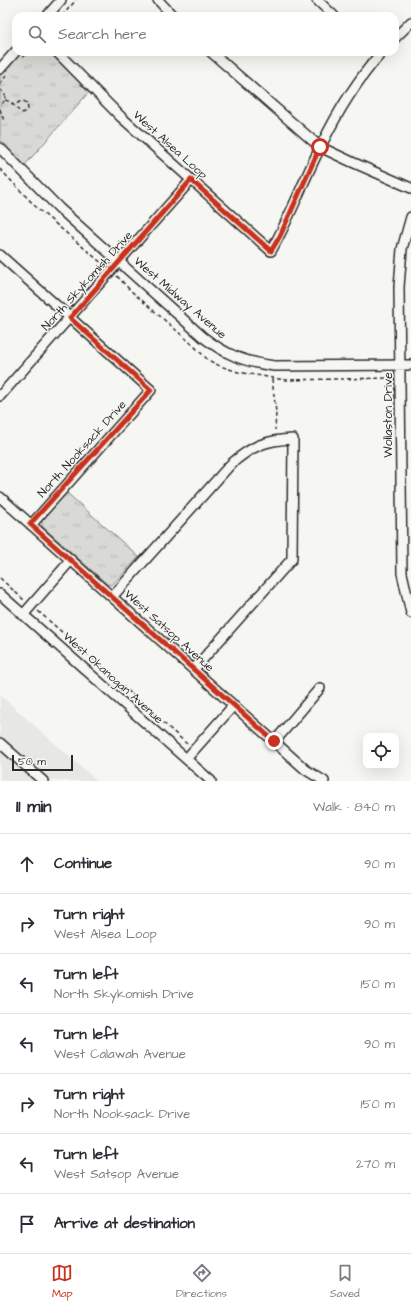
<!DOCTYPE html>
<meta charset="utf-8">
<style>
body{margin:0;font-family:"Architects Daughter",sans-serif;background:#f7f7f7;color:#2b2b33}
.controls{position:absolute;right:12px;bottom:12px;display:grid;overflow:hidden;border-radius:8px;box-shadow:0 4px 16px #0002}
.controls button{width:36px;height:36px;display:grid;place-items:center;padding:0;border:0;border-bottom:1px solid #e1e1e2;background:#fff;color:#2b2b33;font:20px sans-serif}
.scale{position:absolute;left:12px;bottom:10px;width:61px;box-sizing:border-box;padding-left:4px;border:2px solid #2b2b2b;border-top:0;font-size:11px;line-height:14px;white-space:nowrap;color:#2b2b2b;-webkit-text-stroke:3px #f6f6f2;paint-order:stroke}
.stop{position:absolute;width:12px;height:12px;margin:-9px;border:3px solid #c8321e;border-radius:50%;background:#fff}
.stop.end{background:#c8321e;border-color:#fff;box-shadow:0 1px 4px #0008}
.list{margin:0;padding:0;list-style:none}
h2{display:flex;justify-content:space-between;align-items:center;height:52px;margin:0;padding:0 16px;font-size:17px}
h2 small{font-size:13px;font-weight:400;color:#7c7c81}
.list li{display:grid;grid-template-columns:26px 1fr auto;gap:12px;align-items:center;box-sizing:border-box;height:60px;padding:0 16px;border-top:1px solid #e1e1e2}
.list b{display:block;font-size:15px;white-space:nowrap}
.list p{margin:0;font-size:13px;white-space:nowrap;color:#7c7c81}
.list em{font-size:13px;font-style:normal;color:#7c7c81}
.icon{flex:none;width:22px;height:22px;fill:none;stroke:currentColor;stroke-width:2;stroke-linecap:round;stroke-linejoin:round}
.map{position:relative;flex:none;width:411px;height:781px;overflow:hidden}
.search{position:absolute;background:#fff;box-shadow:0 4px 16px #0002;left:12px;right:12px;top:12px;height:44px;display:flex;align-items:center;gap:10px;box-sizing:border-box;padding:0 14px;border-radius:12px;color:#7c7c81;font-size:15px}
.sheet{height:472px;background:#fff}
nav{display:flex;justify-content:space-around;align-items:center;box-sizing:border-box;height:56px;border-top:1px solid #e1e1e2;background:#fff;font-size:11px;color:#7c7c81}
nav a{display:grid;justify-items:center;gap:2px}
nav .on{color:#c8321e}
.map>svg:first-child{display:block}
</style>
<div class="map">
<svg width="411" height="781" viewBox="0 0 411 781">
<defs>
<pattern id="park-tufts" width="24" height="20" patternUnits="userSpaceOnUse"><rect width="24" height="20" fill="#d9d9d5"/><path d="M3 7l-1-3M5 7V3M7 7l1-3M15 17l-1-3M17 17v-4M19 17l1-3" fill="none" stroke="#babab7"/></pattern>
</defs>
<rect width="100%" height="100%" fill="#f6f6f2"/>
<filter id="ink" filterUnits="userSpaceOnUse"><feTurbulence type="fractalNoise" baseFrequency=".025" numOctaves="2"/><feDisplacementMap in="SourceGraphic" scale="8" xChannelSelector="R" yChannelSelector="G"/><feConvolveMatrix kernelMatrix="1 2 1 2 8 2 1 2 1" color-interpolation-filters="sRGB"/></filter>
<g filter="url(#ink)">
<!-- built -->
<path fill="#e7e7e3" d="M 0,695 L 97,781 L 0,781 Z"/>
<!-- park -->
<path fill="url(#park-tufts)" stroke="#828280" d="M 21,52 L 49,52 L 89,92 L 24,166 L 0,140 L 0,75 Z
M 66,492 L 139,557 L 113,584 L 110,585 L 107,584 L 42,526 L 42,519 Z"/>
<g fill="none" stroke-linecap="round" stroke-linejoin="round">
<!-- minor casing -->
<g stroke="#2b2b2b" stroke-width="12">
<path id="minor" d="M 158,0 L 173,16
M 317,0 L 334,16
M 47,16 L 61,0
M 395,38 L 411,22
M 57,52 L 121,117 L 271,251 C 290,218 303,181 321,146 C 337,113 357,80 382,52
M 211,52 L 320,147 L 352,162 L 411,188
M 0,69 L 16,51
M 0,148 L 59,208 L 203,337 C 226,355 245,362 274,366 L 411,365
M 411,217 L 402,249 L 399,287 L 402,573 L 411,613
M 0,255 L 151,390 L 31,525
M 0,396 L 191,180
M 0,497 L 306,770 L 324,781
M 0,594 L 211,781
M 112,597 L 231,464 C 252,446 265,440 293,439 L 292,559 L 194,669
M 23,615 L 71,560
M 275,741 L 320,688
M 0,743 L 43,781
M 186,759 L 234,705"/>
</g>
<!-- path -->
<path stroke="#2b2b2b" stroke-width="1.5" stroke-dasharray="4 3" stroke-linecap="butt" d="M 62,16 L 76,0
M 23,57 L 28,52
M 0,84 L 6,76
M 0,89 L 5,95 L 5,100 L 0,106
M 5,100 C 14,102 15,110 23,113 L 28,109 L 27,103 C 22,99 19,102 14,106
M 0,109 L 4,121
M 0,169 L 37,208 L 105,266
M 117,276 L 130,290 L 192,344 L 208,360 L 220,366 L 238,372 L 285,380 L 391,378
M 272,379 L 276,412 L 275,430
M 0,578 L 25,601
M 38,611 L 97,663 L 187,744"/>
<!-- minor -->
<use href="#minor" stroke="#f6f6f2" stroke-width="9"/>
</g>
</g>
<g fill="none" stroke-linecap="round" stroke-linejoin="round" filter="url(#ink)">
<!-- route -->
<path stroke="#c8321e" stroke-width="5" d="M 274,741 L 30,524 L 151,390 L 70,318 L 191,180 L 271,251 L 280,236 L 320,147"/>
</g>
<g text-anchor="middle" dominant-baseline="central" stroke-width="3" stroke-linejoin="round" paint-order="stroke">
<!-- street labels -->
<g font-size="12" fill="#2b2b2b" stroke="#f6f6f2">
<text transform="translate(170 145) rotate(42)">West Alsea Loop</text>
<text transform="translate(87 281) rotate(-48)">North Skykomish Drive</text>
<text transform="translate(180 298) rotate(41)">West Midway Avenue</text>
<text transform="translate(388 415) rotate(-90)">Wollaston Drive</text>
<text transform="translate(82 449) rotate(-48)">North Nooksack Drive</text>
<text transform="translate(169 631) rotate(42)">West Satsop Avenue</text>
<text transform="translate(113 678) rotate(42)">West Okanogan Avenue</text>
</g>
</g>
</svg>
<div class="controls">
<button><svg class="icon" aria-label="locate" viewBox="0 0 24 24"><circle cx="12" cy="12" r="6"/><path d="M12 2v4M12 18v4M2 12h4M18 12h4"/></svg></button>
</div>
<div class="scale">50 m</div>
<div class="stop" style="left:320px;top:147px"></div>
<div class="stop end" style="left:274px;top:741px"></div>
<div class="search"><svg class="icon" aria-label="search" viewBox="0 0 24 24"><circle cx="10" cy="10" r="6"/><path d="M15 15l6 6"/></svg>Search here</div>
</div>
<section class="sheet">
<h2>11 min<small>Walk · 840 m</small></h2>
<ul class="list">
<li><svg class="icon" aria-label="ahead" viewBox="0 0 24 24"><path d="M12 20V5M6 11l6-6 6 6"/></svg><div><b>Continue</b></div><em>90 m</em></li>
<li><svg class="icon" aria-label="right" viewBox="0 0 24 24"><path d="M7 20v-9h11M14 6l5 5-5 5"/></svg><div><b>Turn right</b><p>West Alsea Loop</p></div><em>90 m</em></li>
<li><svg class="icon" aria-label="left" viewBox="0 0 24 24"><path d="M17 20v-9H6M10 6l-5 5 5 5"/></svg><div><b>Turn left</b><p>North Skykomish Drive</p></div><em>150 m</em></li>
<li><svg class="icon" aria-label="left" viewBox="0 0 24 24"><path d="M17 20v-9H6M10 6l-5 5 5 5"/></svg><div><b>Turn left</b><p>West Calawah Avenue</p></div><em>90 m</em></li>
<li><svg class="icon" aria-label="right" viewBox="0 0 24 24"><path d="M7 20v-9h11M14 6l5 5-5 5"/></svg><div><b>Turn right</b><p>North Nooksack Drive</p></div><em>150 m</em></li>
<li><svg class="icon" aria-label="left" viewBox="0 0 24 24"><path d="M17 20v-9H6M10 6l-5 5 5 5"/></svg><div><b>Turn left</b><p>West Satsop Avenue</p></div><em>270 m</em></li>
<li><svg class="icon" aria-label="arrive" viewBox="0 0 24 24"><path d="M6 21V4h12l-3 4 3 4H6"/></svg><div><b>Arrive at destination</b></div></li>
</ul>
</section>
<nav>
<a class="on"><svg class="icon" aria-label="map" viewBox="0 0 24 24"><path d="M3 6l6-2 6 2 6-2v14l-6 2-6-2-6 2zM9 4v14M15 6v14"/></svg>Map</a>
<a><svg class="icon" aria-label="directions" viewBox="0 0 24 24"><path d="M12 3l9 9-9 9-9-9zM9 14v-3h6M13 9l2 2-2 2"/></svg>Directions</a>
<a><svg class="icon" aria-label="saved" viewBox="0 0 24 24"><path d="M7 4h10v16l-5-4-5 4z"/></svg>Saved</a>
</nav>
